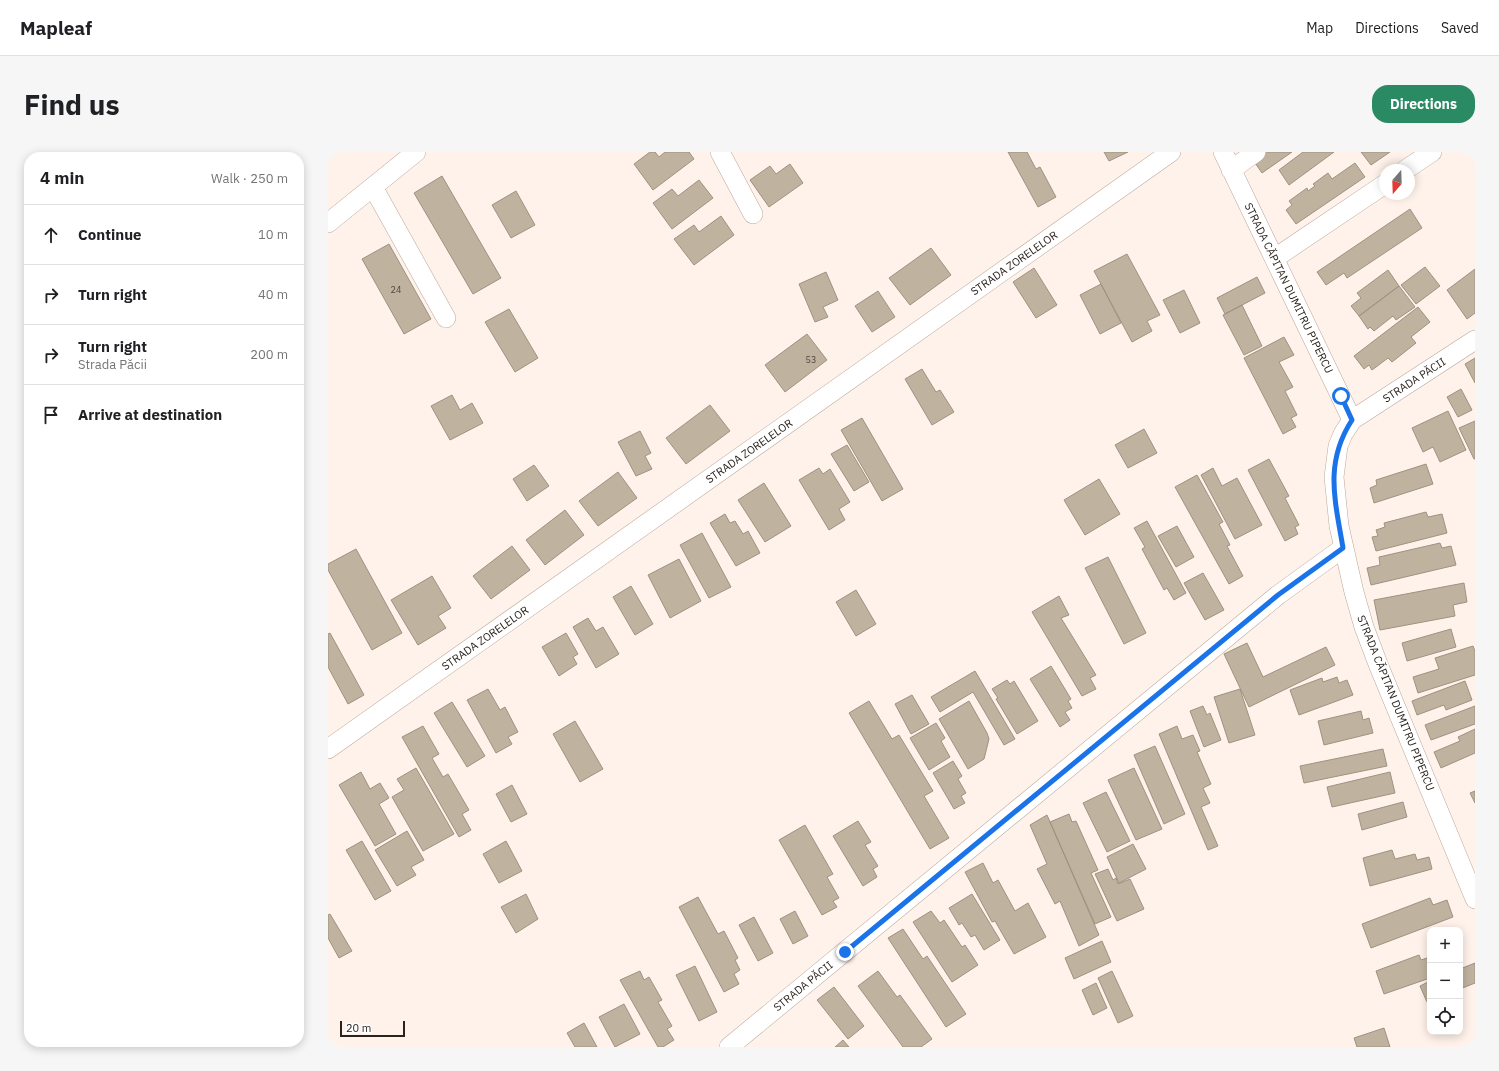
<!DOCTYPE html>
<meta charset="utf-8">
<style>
body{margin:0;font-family:"IBM Plex Sans",sans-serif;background:#f6f6f6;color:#202124}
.controls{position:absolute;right:12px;bottom:12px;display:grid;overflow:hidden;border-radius:8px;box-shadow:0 2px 10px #0003}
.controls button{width:36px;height:36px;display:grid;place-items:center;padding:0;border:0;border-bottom:1px solid #e0e0e0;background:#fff;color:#202124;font:20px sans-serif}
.compass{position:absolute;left:1051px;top:12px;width:36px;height:36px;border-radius:50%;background:#fff;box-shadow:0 2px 10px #0003;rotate:199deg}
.scale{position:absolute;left:12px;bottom:10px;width:65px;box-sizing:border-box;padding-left:4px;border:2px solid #2a221d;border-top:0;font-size:11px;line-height:14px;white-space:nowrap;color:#2a221d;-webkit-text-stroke:3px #fff;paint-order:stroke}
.stop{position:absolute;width:12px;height:12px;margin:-9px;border:3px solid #1a73e8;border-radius:50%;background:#fff}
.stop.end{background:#1a73e8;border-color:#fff;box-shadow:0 1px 4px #0008}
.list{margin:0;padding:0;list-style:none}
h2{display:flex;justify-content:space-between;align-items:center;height:52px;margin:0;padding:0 16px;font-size:17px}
h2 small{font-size:13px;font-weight:400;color:#757577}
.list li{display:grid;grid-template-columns:26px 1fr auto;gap:12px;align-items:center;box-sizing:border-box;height:60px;padding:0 16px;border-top:1px solid #e0e0e0}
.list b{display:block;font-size:15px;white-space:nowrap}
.list p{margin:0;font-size:13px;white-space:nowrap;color:#757577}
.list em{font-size:13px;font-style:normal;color:#757577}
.icon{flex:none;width:22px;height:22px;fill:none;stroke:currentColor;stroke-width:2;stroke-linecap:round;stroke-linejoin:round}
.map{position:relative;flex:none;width:1147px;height:895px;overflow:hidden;border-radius:16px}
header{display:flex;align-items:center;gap:24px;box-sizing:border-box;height:56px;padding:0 20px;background:#fff;border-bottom:1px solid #e0e0e0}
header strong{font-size:19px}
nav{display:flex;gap:22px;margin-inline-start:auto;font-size:14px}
.intro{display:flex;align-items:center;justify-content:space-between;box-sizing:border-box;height:96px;padding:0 24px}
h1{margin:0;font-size:28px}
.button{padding:10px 18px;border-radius:16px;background:#2a8a63;color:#fff;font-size:14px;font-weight:700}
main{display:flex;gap:24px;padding:0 24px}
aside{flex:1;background:#fff;border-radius:16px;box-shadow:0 2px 10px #0003}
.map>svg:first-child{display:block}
</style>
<header>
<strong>Mapleaf</strong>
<nav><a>Map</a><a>Directions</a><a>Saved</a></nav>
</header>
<div class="intro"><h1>Find us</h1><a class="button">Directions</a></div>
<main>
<aside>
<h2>4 min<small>Walk · 250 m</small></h2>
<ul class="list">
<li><svg class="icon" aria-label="ahead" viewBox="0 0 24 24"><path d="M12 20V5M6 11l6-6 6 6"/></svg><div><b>Continue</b></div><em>10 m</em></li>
<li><svg class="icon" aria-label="right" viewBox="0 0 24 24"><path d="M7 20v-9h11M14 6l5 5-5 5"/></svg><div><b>Turn right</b></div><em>40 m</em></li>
<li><svg class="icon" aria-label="right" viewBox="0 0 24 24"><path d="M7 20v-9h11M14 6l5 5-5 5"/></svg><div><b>Turn right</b><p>Strada Păcii</p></div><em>200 m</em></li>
<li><svg class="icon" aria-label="arrive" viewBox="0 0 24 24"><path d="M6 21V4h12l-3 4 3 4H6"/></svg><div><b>Arrive at destination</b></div></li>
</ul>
</aside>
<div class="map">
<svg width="1147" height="895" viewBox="0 0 1147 895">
<rect width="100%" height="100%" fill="#fff2ea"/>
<!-- building -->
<path fill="#bfb29f" stroke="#9e9280" d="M 322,0 L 327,0 L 331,5 L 337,0 L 361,0 L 366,7 L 325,38 L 306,12 Z
M 680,0 L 699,0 L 708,17 L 712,15 L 728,45 L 710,55 Z
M 776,0 L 800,0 L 781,9 Z
M 936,0 L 964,0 L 934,21 L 925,8 Z
M 975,0 L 1006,0 L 961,33 L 951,18 Z
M 1033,0 L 1062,0 L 1043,13 Z
M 1027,11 L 1037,25 L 968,72 L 958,58 L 964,53 L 961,49 L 979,36 L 980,39 L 987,34 L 985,32 L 1000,21 L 1004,27 Z
M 462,12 L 475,31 L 441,55 L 422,28 L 442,14 L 448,22 Z
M 114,24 L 173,126 L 145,142 L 86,41 Z
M 371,28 L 385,46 L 344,77 L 325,51 L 344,37 L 350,44 Z
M 188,39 L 207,73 L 183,86 L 164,53 Z
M 1082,57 L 1094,76 L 1019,126 L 1016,121 L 998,133 L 989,120 Z
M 393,64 L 406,83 L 366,113 L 346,87 L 366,73 L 371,80 Z
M 61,92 L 103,167 L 76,182 L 34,107 Z
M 603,96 L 623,123 L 582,153 L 561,126 Z
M 799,102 L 832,163 L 819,169 L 824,179 L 804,190 L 766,119 Z
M 1097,115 L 1112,134 L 1088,152 L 1073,133 Z
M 706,116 L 729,153 L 708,166 L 685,130 Z
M 1147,117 L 1147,161 L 1139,167 L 1119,138 Z
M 1060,118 L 1071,134 L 1031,164 L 1023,154 L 1033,146 L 1029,141 Z
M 498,120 L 510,148 L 495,155 L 500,165 L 487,170 L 471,132 Z
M 929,125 L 937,141 L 897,162 L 889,146 Z
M 773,132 L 793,171 L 772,182 L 752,143 Z
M 1071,134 L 1087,155 L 1068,168 L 1065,164 L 1046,179 L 1042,175 L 1040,177 L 1031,164 Z
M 856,138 L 872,171 L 852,181 L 835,148 Z
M 550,139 L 567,165 L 544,180 L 527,154 Z
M 914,153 L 934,194 L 916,203 L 895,163 Z
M 1090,155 L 1102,170 L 1083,185 L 1088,191 L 1064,210 L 1060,206 L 1044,218 L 1041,213 L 1036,217 L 1026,204 Z
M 181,157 L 210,206 L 187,220 L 157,170 Z
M 479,182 L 499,208 L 457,240 L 437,213 Z
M 956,185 L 966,203 L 951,210 L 965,235 L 957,239 L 969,263 L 963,266 L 968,275 L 955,282 L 916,206 Z
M 1147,206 L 1147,231 L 1137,212 Z
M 594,217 L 608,240 L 612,238 L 626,260 L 604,273 L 577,227 Z
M 1133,237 L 1144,258 L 1130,265 L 1119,245 Z
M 124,243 L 132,258 L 144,251 L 155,271 L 122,288 L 103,254 Z
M 382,253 L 402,279 L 358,312 L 338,286 Z
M 1120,259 L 1138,298 L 1112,310 L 1105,295 L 1095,300 L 1084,276 Z
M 534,266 L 575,337 L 554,349 L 513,278 Z
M 1147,269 L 1147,307 L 1146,307 L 1131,276 Z
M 816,277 L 829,301 L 800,316 L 787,293 Z
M 312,279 L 323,301 L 317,304 L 324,317 L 308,324 L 290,290 Z
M 519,293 L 541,330 L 526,339 L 503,302 Z
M 941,307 L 961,344 L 957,346 L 971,373 L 967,375 L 970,382 L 957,389 L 920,318 Z
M 1098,312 L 1105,332 L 1046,351 L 1042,336 L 1049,333 L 1048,328 Z
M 206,313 L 221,334 L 199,349 L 185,327 Z
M 491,316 L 495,322 L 502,317 L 522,350 L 511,357 L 517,368 L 501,378 L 471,328 Z
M 885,316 L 894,334 L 909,326 L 934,373 L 907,387 L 873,323 Z
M 290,320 L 309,346 L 270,374 L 251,349 Z
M 869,323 L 895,370 L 891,372 L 902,393 L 899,394 L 915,424 L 901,432 L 847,335 Z
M 771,327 L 792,362 L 757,383 L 736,348 Z
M 436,331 L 463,374 L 437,390 L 410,348 Z
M 237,358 L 256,383 L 217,413 L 198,388 Z
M 1098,360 L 1100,365 L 1114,362 L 1119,381 L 1048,399 L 1044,385 L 1050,384 L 1048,378 L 1057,375 L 1056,371 Z
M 397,362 L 402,371 L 407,369 L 415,382 L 420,379 L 432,401 L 408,414 L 382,371 Z
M 819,369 L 858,441 L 846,448 L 839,436 L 836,438 L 814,397 L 817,395 L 806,376 Z
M 849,374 L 866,405 L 848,415 L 830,384 Z
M 374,381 L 403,435 L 381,446 L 352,393 Z
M 1112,391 L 1114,396 L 1123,394 L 1128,413 L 1043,433 L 1039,416 L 1052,413 L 1051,405 Z
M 184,394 L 202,418 L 163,447 L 145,424 Z
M 28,397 L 74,481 L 44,498 L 0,418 L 0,412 Z
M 780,405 L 818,481 L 796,492 L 757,416 Z
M 351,407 L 373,449 L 342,466 L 320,423 Z
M 875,421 L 896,458 L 877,468 L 856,431 Z
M 104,424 L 123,456 L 110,464 L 118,476 L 90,493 L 63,448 Z
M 1136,431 L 1139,450 L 1125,453 L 1127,464 L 1052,478 L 1046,448 Z
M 303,434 L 325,472 L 307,483 L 285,445 Z
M 528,438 L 548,472 L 528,484 L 508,450 Z
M 731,444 L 741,463 L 733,466 L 768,523 L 762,526 L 768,537 L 754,544 L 704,460 Z
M 260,466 L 268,479 L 275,475 L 291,502 L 268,516 L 245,475 Z
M 1123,477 L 1128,495 L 1079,509 L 1074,491 Z
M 2,481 L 36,543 L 20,552 L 0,515 L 0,482 Z
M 238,481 L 250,502 L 245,505 L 249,512 L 231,524 L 214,495 Z
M 919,491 L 935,525 L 998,495 L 1007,513 L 921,555 L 896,502 Z
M 1145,494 L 1147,499 L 1147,523 L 1090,541 L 1085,525 L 1111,517 L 1107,506 Z
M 723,514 L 743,547 L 740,549 L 744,556 L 737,560 L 742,568 L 732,575 L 702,527 Z
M 647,519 L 687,587 L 676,593 L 645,540 L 612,560 L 603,545 Z
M 1009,525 L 1011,531 L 1019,528 L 1025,543 L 971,563 L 962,538 L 994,526 L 995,530 Z
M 679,528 L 682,532 L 686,529 L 710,569 L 689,582 L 668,547 L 670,546 L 664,537 Z
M 1137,529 L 1144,548 L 1118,558 L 1116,553 L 1089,563 L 1084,549 Z
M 160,537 L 172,558 L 177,555 L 190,580 L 180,585 L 184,592 L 168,601 L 139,548 Z
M 912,537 L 927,583 L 901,591 L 886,545 Z
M 584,543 L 601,572 L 583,582 L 567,552 Z
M 541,549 L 564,587 L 571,583 L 605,639 L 596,644 L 621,686 L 602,697 L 521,561 Z
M 641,549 L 659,581 L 661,587 L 656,607 L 640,617 L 611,567 Z
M 124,550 L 157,604 L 139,615 L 106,561 Z
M 875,554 L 879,563 L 882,561 L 893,588 L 876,595 L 862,559 Z
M 1147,554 L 1147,572 L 1103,588 L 1097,573 Z
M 1033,559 L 1035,568 L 1041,566 L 1045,581 L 996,593 L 990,569 Z
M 247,569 L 275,617 L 252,630 L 225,582 Z
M 608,571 L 617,586 L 613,589 L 622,605 L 601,618 L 582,586 Z
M 95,574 L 111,602 L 104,606 L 115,625 L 120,622 L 141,658 L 134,662 L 143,678 L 131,685 L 74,585 Z
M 849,574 L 854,587 L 865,583 L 872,599 L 869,600 L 883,632 L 875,636 L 882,651 L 873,655 L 890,694 L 880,698 L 831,582 Z
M 1147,577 L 1147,601 L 1113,616 L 1106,600 L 1132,589 L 1130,585 Z
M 827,594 L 857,662 L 836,672 L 806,603 Z
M 1055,597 L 1059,614 L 976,631 L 972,614 Z
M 625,609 L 634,624 L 630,627 L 638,641 L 633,644 L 637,651 L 626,657 L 605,621 Z
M 88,616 L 126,682 L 95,699 L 64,645 L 76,638 L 69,627 Z
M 806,616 L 834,677 L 808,688 L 780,628 Z
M 33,620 L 42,637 L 52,631 L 61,646 L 51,652 L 68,682 L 47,694 L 11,633 Z
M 1062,620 L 1067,641 L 1004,655 L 999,635 Z
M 184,633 L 199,662 L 183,670 L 168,642 Z
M 1147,639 L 1147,651 L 1142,641 Z
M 778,640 L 802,689 L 779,700 L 755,651 Z
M 1075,650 L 1079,665 L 1034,678 L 1030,662 Z
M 741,662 L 744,670 L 748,669 L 770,718 L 763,721 L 783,765 L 767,772 L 722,670 Z
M 719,663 L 771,783 L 751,794 L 732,749 L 727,752 L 709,717 L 719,712 L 702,673 Z
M 530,669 L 543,690 L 537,693 L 550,714 L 545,717 L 549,725 L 535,734 L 505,684 Z
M 477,673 L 505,722 L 499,725 L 511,746 L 505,749 L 509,755 L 494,763 L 451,688 Z
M 79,679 L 96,708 L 83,715 L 88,723 L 69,734 L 47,698 Z
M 34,689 L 63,739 L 47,748 L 18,698 Z
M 178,689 L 194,719 L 171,731 L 155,702 Z
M 805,692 L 818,717 L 791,731 L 779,705 Z
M 1064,698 L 1067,707 L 1087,702 L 1089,708 L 1101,705 L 1104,717 L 1042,734 L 1035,706 Z
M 655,711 L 665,731 L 670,728 L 687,759 L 700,751 L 718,785 L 686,802 L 667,769 L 664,770 L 637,720 Z
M 780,717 L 785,728 L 788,726 L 790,732 L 802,727 L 816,757 L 789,769 L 767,722 Z
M 198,742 L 210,767 L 188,781 L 173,755 Z
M 644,742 L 672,788 L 656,798 L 647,783 L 643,785 L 634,771 L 631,773 L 621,756 Z
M 370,745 L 390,782 L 396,779 L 410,806 L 407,808 L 412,818 L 406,822 L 411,832 L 396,840 L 351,755 Z
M 1102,746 L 1105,753 L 1119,748 L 1125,765 L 1043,796 L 1034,772 Z
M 467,759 L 480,784 L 465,792 L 452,767 Z
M 603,759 L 612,771 L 616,768 L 634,795 L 637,793 L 650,813 L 624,830 L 585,770 Z
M 2,762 L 24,799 L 11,806 L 0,786 L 0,763 Z
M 426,765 L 445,801 L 430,809 L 411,773 Z
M 575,777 L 595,807 L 599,804 L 638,862 L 618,875 L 560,786 Z
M 774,789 L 783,810 L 746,827 L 737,806 Z
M 1091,803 L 1093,808 L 1102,805 L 1102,826 L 1056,842 L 1048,819 Z
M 1147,811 L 1147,831 L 1132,837 L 1132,817 Z
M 367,814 L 389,860 L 371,869 L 348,823 Z
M 312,819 L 316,828 L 321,825 L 334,848 L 330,850 L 344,874 L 339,877 L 346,888 L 335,895 L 330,895 L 292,828 Z
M 550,819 L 569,845 L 572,843 L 604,887 L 593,895 L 575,895 L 530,834 Z
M 784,819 L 805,864 L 790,871 L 770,826 Z
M 1102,829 L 1102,849 L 1099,850 L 1092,834 Z
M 768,831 L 779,856 L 765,863 L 754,838 Z
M 506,835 L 536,874 L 520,887 L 489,848 Z
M 296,852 L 312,882 L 287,895 L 271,865 Z
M 256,871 L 269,895 L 247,895 L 239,881 Z
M 1056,876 L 1062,895 L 1029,895 L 1026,886 Z
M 515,888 L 521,895 L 507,895 Z"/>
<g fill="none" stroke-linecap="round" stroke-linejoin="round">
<!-- street casing -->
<g stroke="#bca79b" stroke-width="20">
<path id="street" d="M 392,0 L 425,62
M 895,0 L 1024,268
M 903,18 L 928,0
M 1077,18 L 1104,0
M 45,35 L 118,166
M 0,71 L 88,0
M 947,106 L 1057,32
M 1147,188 L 1024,268 L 1015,282 L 1010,294 L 1006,325 L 1011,374 L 1026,440 L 1036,475 L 1050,512 L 1147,747
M 0,597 L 843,0
M 401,895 L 950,443 L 1015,396"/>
</g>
<!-- street -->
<use href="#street" stroke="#fff" stroke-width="19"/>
</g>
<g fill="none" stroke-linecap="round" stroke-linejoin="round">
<!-- route -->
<path stroke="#1a73e8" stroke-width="5" d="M 517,800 L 950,443 L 1015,396 C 1007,348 996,311 1024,268 L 1013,244"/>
</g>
<g text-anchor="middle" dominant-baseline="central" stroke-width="3" stroke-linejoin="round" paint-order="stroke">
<!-- number labels -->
<g font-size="9" fill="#4f463e">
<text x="68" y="137">24</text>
<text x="483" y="207">53</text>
</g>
<!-- street labels -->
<g font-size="11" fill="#2a221d" stroke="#fff">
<text transform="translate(686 111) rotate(-35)">STRADA ZORELELOR</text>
<text transform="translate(961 136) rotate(64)">STRADA CĂPITAN DUMITRU PIPERCU</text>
<text transform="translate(1086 228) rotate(-33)">STRADA PĂCII</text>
<text transform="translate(421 299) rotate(-35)">STRADA ZORELELOR</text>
<text transform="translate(157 486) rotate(-35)">STRADA ZORELELOR</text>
<text transform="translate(1068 551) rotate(68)">STRADA CĂPITAN DUMITRU PIPERCU</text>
<text transform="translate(475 834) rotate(-39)">STRADA PĂCII</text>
</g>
</g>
</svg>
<div class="controls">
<button>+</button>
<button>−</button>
<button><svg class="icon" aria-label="locate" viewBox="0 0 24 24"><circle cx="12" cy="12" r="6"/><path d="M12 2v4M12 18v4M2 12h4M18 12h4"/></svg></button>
</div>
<svg class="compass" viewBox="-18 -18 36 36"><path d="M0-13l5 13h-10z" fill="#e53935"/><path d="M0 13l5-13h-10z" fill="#757577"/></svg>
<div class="scale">20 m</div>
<div class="stop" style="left:1013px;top:244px"></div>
<div class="stop end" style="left:517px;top:800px"></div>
</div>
</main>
